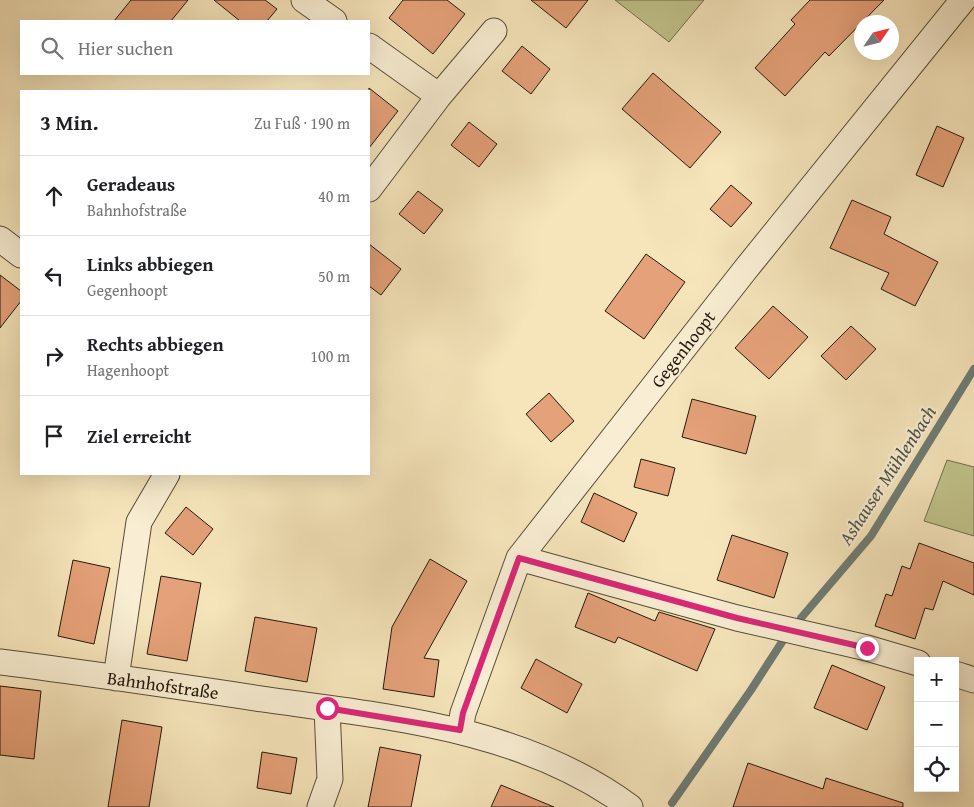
<!DOCTYPE html>
<html lang="de">
<meta charset="utf-8">
<style>
body{margin:0;font-family:"Gentium Book Plus",serif;background:#f2f2f2;color:#202124}
.controls{position:absolute;right:15px;bottom:15px;display:grid;overflow:hidden;border-radius:0px;box-shadow:0 5px 20px #0002}
.controls button{width:45px;height:45px;display:grid;place-items:center;padding:0;border:0;border-bottom:1px solid #e0e0e0;background:#fff;color:#202124;font:25px sans-serif}
.compass{position:absolute;left:854px;top:15px;width:45px;height:45px;border-radius:50%;background:#fff;box-shadow:0 5px 20px #0002;rotate:55deg}
.stop{position:absolute;width:15px;height:15px;margin:-11px;border:4px solid #db2777;border-radius:50%;background:#fff}
.stop.end{background:#db2777;border-color:#fff;box-shadow:0 1px 5px #0008}
.list{margin:0;padding:0;list-style:none}
h2{display:flex;justify-content:space-between;align-items:center;height:65px;margin:0;padding:0 20px;font-size:21px}
h2 small{font-size:16px;font-weight:400;color:#757577}
.list li{display:grid;grid-template-columns:32px 1fr auto;gap:15px;align-items:center;box-sizing:border-box;height:80px;padding:0 20px;border-top:1px solid #e0e0e0}
.list b{display:block;font-size:19px;white-space:nowrap}
.list p{margin:0;font-size:16px;white-space:nowrap;color:#757577}
.list em{font-size:16px;font-style:normal;color:#757577}
.icon{flex:none;width:28px;height:28px;fill:none;stroke:currentColor;stroke-width:2;stroke-linecap:round;stroke-linejoin:round}
.map{position:relative;flex:none;width:974px;height:807px;overflow:hidden}
.search{position:absolute;background:#fff;box-shadow:0 5px 20px #0002;left:20px;top:20px;width:350px;height:55px;display:flex;align-items:center;gap:12px;box-sizing:border-box;padding:0 18px;border-radius:0px;color:#757577;font-size:19px}
.panel{position:absolute;background:#fff;box-shadow:0 5px 20px #0002;left:20px;top:90px;width:350px;height:385px;border-radius:0px}
.map>svg:first-child{display:block}
</style>
<div class="map">
<svg width="974" height="807" viewBox="0 0 974 807">
<rect width="100%" height="100%" fill="#f6e5bb"/>
<filter id="stains"><feTurbulence type="fractalNoise" baseFrequency=".004" numOctaves="4"/><feColorMatrix values="0 0 0 0 .2 0 0 0 0 .09 0 0 0 0 .02 0 0 0 .5 -.17"/></filter>
<radialGradient id="worn" r=".72"><stop offset=".6" stop-color="#630" stop-opacity="0"/><stop offset="1" stop-color="#630" stop-opacity=".3"/></radialGradient>
<!-- green -->
<path fill="#c1c38c" stroke="#726e4c" d="M 615,0 L 704,0 L 669,42 Z
M 947,460 L 974,467 L 974,536 L 924,521 Z"/>
<g fill="none" stroke-linecap="round" stroke-linejoin="round">
<!-- stream -->
<path stroke="#6e7b74" stroke-width="8" d="M 801,618 L 871,536 L 974,369
M 672,803 L 751,690 L 782,642"/>
</g>
<!-- building -->
<path fill="#e5a179" stroke="#23190c" d="M 131,0 L 188,0 L 171,21 L 114,21 Z
M 214,0 L 265,0 L 277,9 L 267,21 L 240,21 Z
M 403,0 L 447,0 L 465,14 L 433,54 L 389,18 Z
M 531,0 L 588,0 L 566,28 Z
M 810,0 L 884,0 L 829,56 L 825,52 L 785,96 L 755,68 L 795,24 L 791,20 Z
M 522,46 L 550,69 L 531,94 L 502,71 Z
M 653,73 L 721,132 L 690,168 L 622,109 Z
M 369,88 L 398,111 L 369,148 Z
M 469,122 L 497,144 L 479,167 L 451,145 Z
M 937,126 L 964,138 L 943,187 L 916,175 Z
M 731,185 L 752,203 L 731,227 L 710,209 Z
M 418,191 L 443,210 L 424,234 L 399,214 Z
M 852,200 L 891,217 L 884,234 L 938,262 L 915,306 L 881,289 L 889,273 L 830,248 Z
M 369,244 L 401,269 L 381,295 L 369,286 Z
M 646,254 L 685,282 L 644,339 L 605,311 Z
M 0,275 L 21,291 L 21,301 L 0,328 Z
M 773,306 L 808,337 L 769,379 L 735,348 Z
M 851,326 L 876,349 L 846,380 L 821,356 Z
M 549,393 L 574,421 L 551,442 L 526,414 Z
M 692,399 L 756,416 L 746,454 L 682,437 Z
M 641,459 L 675,468 L 668,496 L 634,487 Z
M 594,493 L 637,513 L 624,542 L 581,522 Z
M 186,507 L 213,529 L 193,555 L 165,533 Z
M 732,535 L 788,553 L 774,598 L 717,580 Z
M 919,543 L 974,563 L 974,595 L 943,581 L 933,610 L 925,608 L 915,639 L 875,626 L 886,594 L 892,596 L 902,566 L 910,569 Z
M 430,559 L 467,581 L 424,658 L 439,660 L 434,697 L 383,689 L 392,627 Z
M 73,560 L 110,568 L 94,644 L 58,636 Z
M 161,576 L 201,583 L 187,661 L 147,654 Z
M 588,593 L 655,621 L 659,612 L 715,629 L 697,671 L 618,637 L 615,643 L 575,627 Z
M 255,617 L 317,628 L 307,682 L 245,671 Z
M 536,659 L 582,684 L 567,713 L 521,688 Z
M 832,665 L 885,687 L 867,730 L 814,708 Z
M 0,686 L 41,691 L 34,759 L 0,755 Z
M 122,720 L 162,727 L 149,807 L 108,807 Z
M 380,747 L 421,755 L 411,807 L 368,807 Z
M 262,752 L 297,758 L 291,794 L 257,788 Z
M 748,763 L 823,789 L 826,778 L 903,803 L 903,807 L 733,807 Z
M 501,785 L 554,807 L 491,807 Z"/>
<g fill="none" stroke-linecap="round" stroke-linejoin="round">
<!-- minor casing -->
<g stroke="#584c38" stroke-width="27">
<path id="minor" d="M 304,0 L 334,21
M 369,46 L 439,96
M 369,189 L 439,96 L 494,31
M 0,239 L 21,255
M 519,558 L 737,618 L 867,648 L 918,663
M 0,662 C 87,673 175,686 262,699 C 390,717 523,728 630,807
M 955,674 L 974,680
M 116,678 L 139,522 L 167,474
M 460,730 L 463,713 L 519,558 L 745,270 L 963,0
M 320,807 L 330,779 L 327,708"/>
</g>
<!-- minor -->
<use href="#minor" stroke="#f9eed3" stroke-width="25"/>
</g>
<g fill="none" stroke-linecap="round" stroke-linejoin="round">
<!-- route -->
<path stroke="#db2777" stroke-width="6" d="M 327,708 L 460,730 L 463,713 L 519,558 L 737,618 L 867,648"/>
</g>
<g text-anchor="middle" dominant-baseline="central" stroke-width="4.5" stroke-linejoin="round" paint-order="stroke">
<!-- street labels -->
<g font-size="18" fill="#23190c" stroke="#f9eed3">
<text transform="translate(683 349) rotate(-52)">Gegenhoopt</text>
<text transform="translate(163 685) rotate(8)">Bahnhofstraße</text>
</g>
<!-- water labels -->
<g font-size="19" font-style="italic" fill="#4f5249" stroke="#f9eed3">
<text transform="translate(887 475) rotate(-57)">Ashauser Mühlenbach</text>
</g>
</g>
<rect width="100%" height="100%" filter="url(#stains)"/>
<rect width="100%" height="100%" fill="url(#worn)"/>
</svg>
<div class="controls">
<button>+</button>
<button>−</button>
<button><svg class="icon" aria-label="locate" viewBox="0 0 24 24"><circle cx="12" cy="12" r="6"/><path d="M12 2v4M12 18v4M2 12h4M18 12h4"/></svg></button>
</div>
<svg class="compass" viewBox="-18 -18 36 36"><path d="M0-13l5 13h-10z" fill="#e53935"/><path d="M0 13l5-13h-10z" fill="#757577"/></svg>
<div class="stop" style="left:327px;top:708px"></div>
<div class="stop end" style="left:867px;top:648px"></div>
<div class="search"><svg class="icon" aria-label="search" viewBox="0 0 24 24"><circle cx="10" cy="10" r="6"/><path d="M15 15l6 6"/></svg>Hier suchen</div>
<section class="panel">
<h2>3 Min.<small>Zu Fuß · 190 m</small></h2>
<ul class="list">
<li><svg class="icon" aria-label="ahead" viewBox="0 0 24 24"><path d="M12 20V5M6 11l6-6 6 6"/></svg><div><b>Geradeaus</b><p>Bahnhofstraße</p></div><em>40 m</em></li>
<li><svg class="icon" aria-label="left" viewBox="0 0 24 24"><path d="M17 20v-9H6M10 6l-5 5 5 5"/></svg><div><b>Links abbiegen</b><p>Gegenhoopt</p></div><em>50 m</em></li>
<li><svg class="icon" aria-label="right" viewBox="0 0 24 24"><path d="M7 20v-9h11M14 6l5 5-5 5"/></svg><div><b>Rechts abbiegen</b><p>Hagenhoopt</p></div><em>100 m</em></li>
<li><svg class="icon" aria-label="arrive" viewBox="0 0 24 24"><path d="M6 21V4h12l-3 4 3 4H6"/></svg><div><b>Ziel erreicht</b></div></li>
</ul>
</section>
</div>
